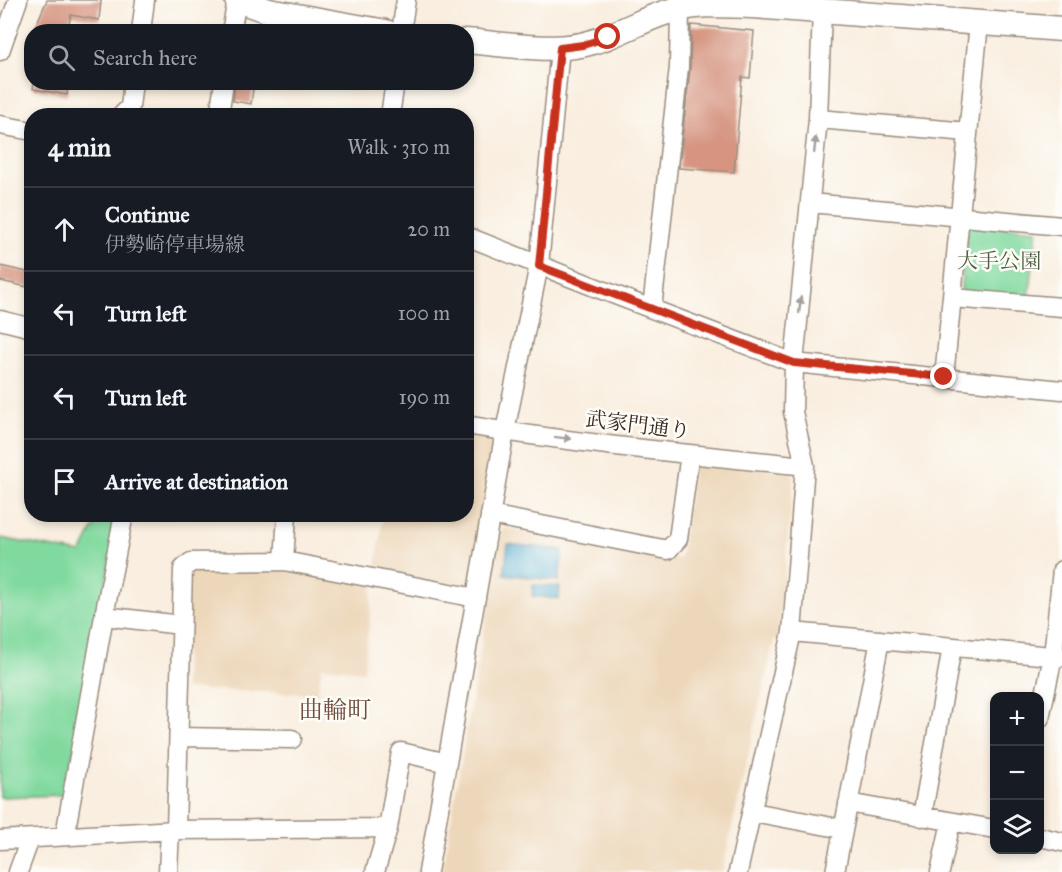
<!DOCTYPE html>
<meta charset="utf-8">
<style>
body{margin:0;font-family:"IM FELL Great Primer","Noto Serif JP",serif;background:#20242c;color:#f1f3f6}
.controls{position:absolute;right:18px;bottom:18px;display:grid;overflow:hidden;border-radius:12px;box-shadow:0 3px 9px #0003}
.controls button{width:54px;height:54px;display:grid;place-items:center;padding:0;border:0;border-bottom:2px solid #363941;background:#171b24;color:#f1f3f6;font:30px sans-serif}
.stop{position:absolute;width:18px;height:18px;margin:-14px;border:4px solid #c8321e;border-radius:50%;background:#fff}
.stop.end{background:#c8321e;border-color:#fff;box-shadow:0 2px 6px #0008}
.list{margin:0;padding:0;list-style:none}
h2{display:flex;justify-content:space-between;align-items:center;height:78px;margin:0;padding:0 24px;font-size:26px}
h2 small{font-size:20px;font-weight:400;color:#9ea1a6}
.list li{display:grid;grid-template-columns:39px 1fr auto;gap:18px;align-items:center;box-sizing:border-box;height:84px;padding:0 24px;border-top:2px solid #363941}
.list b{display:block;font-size:22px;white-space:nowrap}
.list p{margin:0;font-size:20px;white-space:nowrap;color:#9ea1a6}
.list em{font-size:20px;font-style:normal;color:#9ea1a6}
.icon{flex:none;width:33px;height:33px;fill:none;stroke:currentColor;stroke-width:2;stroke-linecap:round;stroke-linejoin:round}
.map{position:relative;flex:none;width:1062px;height:872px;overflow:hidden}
.search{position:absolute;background:#171b24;box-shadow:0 3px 9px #0003;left:24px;top:24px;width:450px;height:66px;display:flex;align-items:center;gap:15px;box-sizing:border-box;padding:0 21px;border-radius:24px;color:#9ea1a6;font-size:22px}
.panel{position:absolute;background:#171b24;box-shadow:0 3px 9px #0003;left:24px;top:108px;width:450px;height:414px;border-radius:24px}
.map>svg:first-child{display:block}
</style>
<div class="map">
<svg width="1062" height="872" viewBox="0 0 1062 872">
<rect width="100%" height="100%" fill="#fdfcf7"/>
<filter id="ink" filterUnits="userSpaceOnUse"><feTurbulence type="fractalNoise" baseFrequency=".0167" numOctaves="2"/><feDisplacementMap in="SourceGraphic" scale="12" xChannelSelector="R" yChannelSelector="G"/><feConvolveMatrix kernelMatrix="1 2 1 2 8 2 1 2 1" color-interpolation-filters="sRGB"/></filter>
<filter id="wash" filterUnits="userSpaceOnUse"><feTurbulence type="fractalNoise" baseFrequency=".008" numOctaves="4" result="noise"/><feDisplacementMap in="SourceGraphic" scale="24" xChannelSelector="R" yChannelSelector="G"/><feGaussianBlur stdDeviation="1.35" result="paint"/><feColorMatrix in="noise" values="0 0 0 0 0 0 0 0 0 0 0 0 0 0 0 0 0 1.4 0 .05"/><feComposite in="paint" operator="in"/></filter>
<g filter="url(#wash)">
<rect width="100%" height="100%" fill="#f9eedf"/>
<!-- built -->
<path fill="#edd7ba" d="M 467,431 L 487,434 L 496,447 L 483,506 L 472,587 L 467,591 L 375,574 L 383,515 L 466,514 Z
M 701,461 L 790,472 L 794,475 L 778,639 L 774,640 L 722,872 L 442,872 L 501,532 L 504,527 L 680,559 L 694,464 Z
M 198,567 L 283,570 L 373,585 L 364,671 L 322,667 L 317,694 L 184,689 L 188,575 Z"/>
<!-- green -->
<path fill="#80d99e" stroke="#5e825e" stroke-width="1.5" d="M 973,224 L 1037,230 L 1029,299 L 963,293 L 961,287 L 967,228 Z
M 100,515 L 119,515 L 65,795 L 0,797 L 0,538 L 81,553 Z"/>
<!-- water -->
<path fill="#50a9cd" stroke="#466a76" stroke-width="1.5" d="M 508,544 L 563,550 L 559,581 L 504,574 Z
M 533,585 L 560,587 L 559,599 L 532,596 Z"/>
<g id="blocks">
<!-- building -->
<path fill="#d69481" d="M 47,0 L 101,0 L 99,20 L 71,15 L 67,32 L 33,32 Z
M 691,25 L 754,31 L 750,78 L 742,77 L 734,172 L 679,168 L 690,68 Z
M 34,82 L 69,82 L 67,95 L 33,89 Z
M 235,82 L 254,82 L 251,104 L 233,101 Z
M 0,266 L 32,273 L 32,288 L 0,281 Z"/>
</g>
</g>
<g filter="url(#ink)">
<use href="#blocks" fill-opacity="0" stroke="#9a8c7e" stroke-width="1.5"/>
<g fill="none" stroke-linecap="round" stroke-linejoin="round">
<!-- minor casing -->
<g stroke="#9a8c7e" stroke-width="21">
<path id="minor" d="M 141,32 L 145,0
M 231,32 L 237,0
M 401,32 L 406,0
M 0,51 L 18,0
M 121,116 L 130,107 L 133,82
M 219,116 L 224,82
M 390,116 L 395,82
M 818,119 L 968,132
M 0,125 L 32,131
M 810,203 L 1062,226
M 466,236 L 602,290 L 794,363 L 1062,390
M 952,298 L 1062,307
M 652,309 L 679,67 L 680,9
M 0,320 L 32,328
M 944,377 L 979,23
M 466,425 C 578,444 692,454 805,466
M 490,515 L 668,550 L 678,539 L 690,454
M 284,561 L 287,514
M 104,616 L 181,625
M 792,632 L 1062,657
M 1040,718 L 1053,656 L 1062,570
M 179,737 L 292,739
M 848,803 L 994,829
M 753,812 L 843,829
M 922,817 L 952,647
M 176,830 L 183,569 L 191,562 L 284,561 L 476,598
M 65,835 L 104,616 L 124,514
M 1040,837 L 1062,842
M 0,840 L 176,830 L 388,828
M 18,872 L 30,839
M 168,872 L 170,830
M 375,872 L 388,828 L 401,752 L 447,763
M 428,872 L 505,431 L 539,265 L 560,48
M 738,872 L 792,632 L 805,466 L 793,412 L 794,363 L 818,119 L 822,11
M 835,872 L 880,640
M 940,872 L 951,822"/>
</g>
<!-- major casing -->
<g stroke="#9a8c7e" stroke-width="27">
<path id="major" d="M 237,0 L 269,11 L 386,32
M 466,41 C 504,44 544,52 581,45 C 611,39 638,21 667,12 C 694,3 725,5 753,6 L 1062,29"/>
</g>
<!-- minor -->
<use href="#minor" stroke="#fff" stroke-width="18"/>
<!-- major -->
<use href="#major" stroke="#fff" stroke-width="24"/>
</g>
<!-- one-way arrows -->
<defs><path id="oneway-solid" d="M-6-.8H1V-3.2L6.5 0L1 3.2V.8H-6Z" transform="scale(1.5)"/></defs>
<g fill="#a79f9a">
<use href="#oneway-solid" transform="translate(815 145) rotate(-84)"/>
<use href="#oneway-solid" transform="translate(800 305) rotate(-84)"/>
<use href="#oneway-solid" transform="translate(563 438) rotate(7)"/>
</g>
</g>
<g fill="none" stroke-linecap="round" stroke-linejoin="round" filter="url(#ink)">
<!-- route -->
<path stroke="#c8321e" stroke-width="8" d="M 608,37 L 583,45 L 560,48 L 539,266 L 794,363 L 944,377"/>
</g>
<g text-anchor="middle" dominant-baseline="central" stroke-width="5" stroke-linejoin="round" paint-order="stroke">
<!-- park labels -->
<g font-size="21" fill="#505f44" stroke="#fdfcf7">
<text x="999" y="261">大手公園</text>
</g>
<!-- street labels -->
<g font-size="21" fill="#3b2a1e" stroke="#fdfcf7">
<text transform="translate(638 425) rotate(7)">武家門通り</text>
</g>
<!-- quarter labels -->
<g font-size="24" fill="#714f41" stroke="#fdfcf7">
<text x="335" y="710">曲輪町</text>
</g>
</g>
</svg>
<div class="controls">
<button>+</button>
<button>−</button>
<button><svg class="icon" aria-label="layers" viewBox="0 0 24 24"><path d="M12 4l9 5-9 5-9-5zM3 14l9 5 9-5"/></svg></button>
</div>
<div class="stop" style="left:608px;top:37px"></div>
<div class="stop end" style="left:944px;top:377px"></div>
<div class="search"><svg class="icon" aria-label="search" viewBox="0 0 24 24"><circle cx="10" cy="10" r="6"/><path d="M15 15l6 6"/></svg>Search here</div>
<section class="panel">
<h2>4 min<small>Walk · 310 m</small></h2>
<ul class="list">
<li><svg class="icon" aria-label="ahead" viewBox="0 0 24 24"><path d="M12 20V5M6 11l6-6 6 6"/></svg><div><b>Continue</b><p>伊勢崎停車場線</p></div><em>20 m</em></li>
<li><svg class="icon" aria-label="left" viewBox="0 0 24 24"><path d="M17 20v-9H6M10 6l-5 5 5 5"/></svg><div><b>Turn left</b></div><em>100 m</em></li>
<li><svg class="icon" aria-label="left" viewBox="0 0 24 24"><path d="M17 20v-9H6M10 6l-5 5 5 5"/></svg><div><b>Turn left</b></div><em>190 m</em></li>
<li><svg class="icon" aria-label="arrive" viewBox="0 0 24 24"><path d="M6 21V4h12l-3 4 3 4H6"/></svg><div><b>Arrive at destination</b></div></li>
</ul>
</section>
</div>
